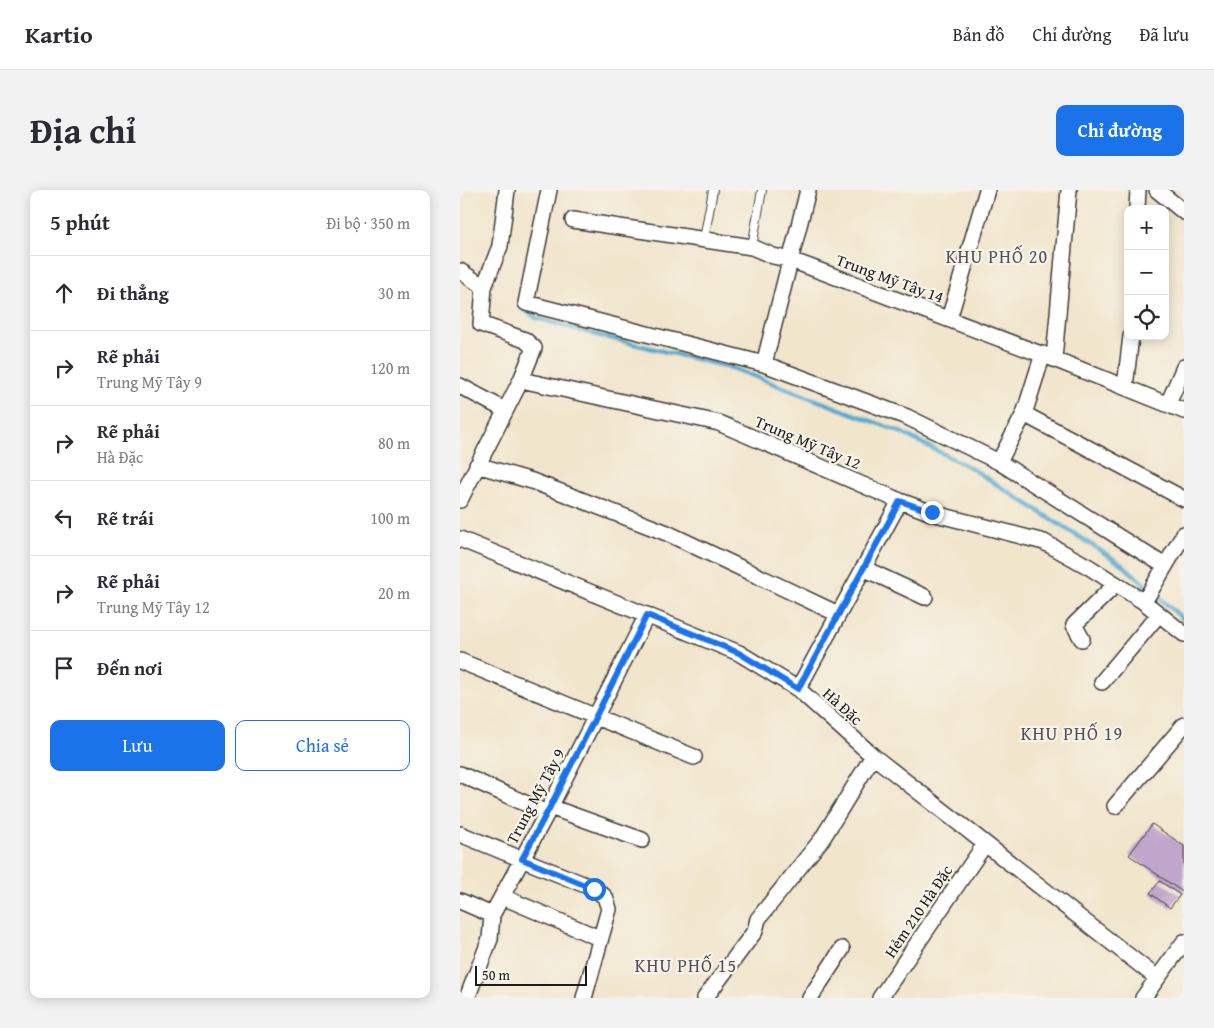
<!DOCTYPE html>
<html lang="vi">
<meta charset="utf-8">
<style>
body{margin:0;font-family:"Gentium Book Plus",serif;background:#f2f2f3;color:#2b2b33}
.controls{position:absolute;right:15px;top:15px;display:grid;overflow:hidden;border-radius:10px;box-shadow:0 2px 12px #0003}
.controls button{width:45px;height:45px;display:grid;place-items:center;padding:0;border:0;border-bottom:1px solid #e1e1e2;background:#fff;color:#2b2b33;font:25px sans-serif}
.scale{position:absolute;left:15px;bottom:12px;width:112px;box-sizing:border-box;padding-left:5px;border:2px solid #1c1c1c;border-top:0;font-size:14px;line-height:18px;white-space:nowrap;color:#1c1c1c;-webkit-text-stroke:4px #f7f3e8;paint-order:stroke}
.stop{position:absolute;width:15px;height:15px;margin:-11px;border:4px solid #1a73e8;border-radius:50%;background:#fff}
.stop.end{background:#1a73e8;border-color:#fff;box-shadow:0 1px 5px #0008}
.list{margin:0;padding:0;list-style:none}
h2{display:flex;justify-content:space-between;align-items:center;height:65px;margin:0;padding:0 20px;font-size:21px}
h2 small{font-size:16px;font-weight:400;color:#7c7c81}
.list li{display:grid;grid-template-columns:32px 1fr auto;gap:15px;align-items:center;box-sizing:border-box;height:75px;padding:0 20px;border-top:1px solid #e1e1e2}
.list b{display:block;font-size:19px;white-space:nowrap}
.list p{margin:0;font-size:16px;white-space:nowrap;color:#7c7c81}
.list em{font-size:16px;font-style:normal;color:#7c7c81}
.actions{display:flex;gap:10px;padding:15px 20px}
.actions a{flex:1;padding:11px 0;border:1px solid #1a73e8;border-radius:10px;text-align:center;font-size:18px;color:#1a73e8}
.actions .main{background:#1a73e8;color:#fff}
.icon{flex:none;width:28px;height:28px;fill:none;stroke:currentColor;stroke-width:2;stroke-linecap:round;stroke-linejoin:round}
.map{position:relative;flex:none;width:724px;height:808px;overflow:hidden;border-radius:10px}
header{display:flex;align-items:center;gap:30px;box-sizing:border-box;height:70px;padding:0 25px;background:#fff;border-bottom:1px solid #e1e1e2}
header strong{font-size:24px}
nav{display:flex;gap:28px;margin-inline-start:auto;font-size:18px}
.intro{display:flex;align-items:center;justify-content:space-between;box-sizing:border-box;height:120px;padding:0 30px}
h1{margin:0;font-size:35px}
.button{padding:12px 22px;border-radius:10px;background:#1a73e8;color:#fff;font-size:18px;font-weight:700}
main{display:flex;gap:30px;padding:0 30px}
aside{flex:1;background:#fff;border-radius:10px;box-shadow:0 2px 12px #0003}
.map>svg:first-child{display:block}
</style>
<header>
<strong>Kartio</strong>
<nav><a>Bản đồ</a><a>Chỉ đường</a><a>Đã lưu</a></nav>
</header>
<div class="intro"><h1>Địa chỉ</h1><a class="button">Chỉ đường</a></div>
<main>
<aside>
<h2>5 phút<small>Đi bộ · 350 m</small></h2>
<ul class="list">
<li><svg class="icon" aria-label="ahead" viewBox="0 0 24 24"><path d="M12 20V5M6 11l6-6 6 6"/></svg><div><b>Đi thẳng</b></div><em>30 m</em></li>
<li><svg class="icon" aria-label="right" viewBox="0 0 24 24"><path d="M7 20v-9h11M14 6l5 5-5 5"/></svg><div><b>Rẽ phải</b><p>Trung Mỹ Tây 9</p></div><em>120 m</em></li>
<li><svg class="icon" aria-label="right" viewBox="0 0 24 24"><path d="M7 20v-9h11M14 6l5 5-5 5"/></svg><div><b>Rẽ phải</b><p>Hà Đặc</p></div><em>80 m</em></li>
<li><svg class="icon" aria-label="left" viewBox="0 0 24 24"><path d="M17 20v-9H6M10 6l-5 5 5 5"/></svg><div><b>Rẽ trái</b></div><em>100 m</em></li>
<li><svg class="icon" aria-label="right" viewBox="0 0 24 24"><path d="M7 20v-9h11M14 6l5 5-5 5"/></svg><div><b>Rẽ phải</b><p>Trung Mỹ Tây 12</p></div><em>20 m</em></li>
<li><svg class="icon" aria-label="arrive" viewBox="0 0 24 24"><path d="M6 21V4h12l-3 4 3 4H6"/></svg><div><b>Đến nơi</b></div></li>
</ul>
<div class="actions"><a class="main">Lưu</a><a>Chia sẻ</a></div>
</aside>
<div class="map">
<svg width="724" height="808" viewBox="0 0 724 808">
<rect width="100%" height="100%" fill="#f7f3e8"/>
<filter id="ink" filterUnits="userSpaceOnUse"><feTurbulence type="fractalNoise" baseFrequency=".02" numOctaves="2"/><feDisplacementMap in="SourceGraphic" scale="10" xChannelSelector="R" yChannelSelector="G"/><feConvolveMatrix kernelMatrix="1 2 1 2 8 2 1 2 1" color-interpolation-filters="sRGB"/></filter>
<filter id="wash" filterUnits="userSpaceOnUse"><feTurbulence type="fractalNoise" baseFrequency=".0096" numOctaves="4" result="noise"/><feDisplacementMap in="SourceGraphic" scale="20" xChannelSelector="R" yChannelSelector="G"/><feGaussianBlur stdDeviation="1.12" result="paint"/><feColorMatrix in="noise" values="0 0 0 0 0 0 0 0 0 0 0 0 0 0 0 0 0 1.4 0 .05"/><feComposite in="paint" operator="in"/></filter>
<g filter="url(#wash)">
<rect width="100%" height="100%" fill="#f1e5cc"/>
<g fill="none" stroke-linecap="round" stroke-linejoin="round">
<!-- stream -->
<path stroke="#52a8ce" stroke-width="4.5" d="M 62,118 L 76,128 L 141,146 L 272,178 L 438,241 L 511,278 L 663,375 L 724,430"/>
</g>
<g id="blocks">
<!-- building -->
<path fill="#c1a6cc" d="M 692,634 L 724,656 L 724,703 L 669,665 Z
M 700,691 L 720,705 L 710,718 L 690,703 Z"/>
</g>
</g>
<g filter="url(#ink)">
<use href="#blocks" fill-opacity="0" stroke="#3c3a36" stroke-width="1"/>
<g fill="none" stroke-linecap="round" stroke-linejoin="round">
<!-- lane casing -->
<g stroke="#3c3a36" stroke-width="10">
<path id="lane" d="M 244,49 L 253,0
M 292,57 L 302,0"/>
</g>
<!-- street casing -->
<g stroke="#3c3a36" stroke-width="18">
<path id="street" d="M 47,0 L 40,56 L 24,97 L 21,134 L 65,150 L 74,158 L 61,190
M 89,0 L 66,113 L 304,174 L 447,227 L 539,272 L 564,224
M 697,0 L 724,22
M 677,19 L 678,0
M 113,30 L 292,57 L 313,66 L 331,70 L 594,169 L 724,221
M 0,81 L 24,97
M 489,129 L 527,0
M 583,164 L 564,224 L 724,309
M 594,169 L 609,0
M 304,174 L 348,0
M 0,196 L 45,220
M 665,197 L 671,146
M 708,214 L 724,177
M 539,272 L 705,376
M 17,275 L 72,291 L 207,343 L 378,424
M 0,310 L 61,190 L 259,233 L 440,311 L 472,323 L 584,352 L 629,377 L 684,412 L 724,444
M 0,349 L 279,463 L 338,499 L 413,566 L 697,788
M 403,378 L 465,407
M 684,412 L 724,344
M 622,449 L 614,435 L 656,394
M 0,471 L 234,567
M 642,492 L 699,424
M 338,499 L 440,311
M 0,584 L 87,623
M 655,616 L 724,535
M 90,617 L 182,650
M 0,644 L 135,699 L 145,707 L 149,719 L 124,808
M 43,707 L 139,748
M 0,711 L 32,725
M 7,808 L 30,749 L 32,725 L 87,623 L 187,425
M 245,808 L 295,741 L 298,729 L 362,649 L 413,566
M 350,808 L 382,759
M 420,808 L 525,654
M 683,808 L 724,752"/>
</g>
<!-- lane -->
<use href="#lane" stroke="#fff" stroke-width="8"/>
<!-- street -->
<use href="#street" stroke="#fff" stroke-width="15"/>
</g>
</g>
<g fill="none" stroke-linecap="round" stroke-linejoin="round" filter="url(#ink)">
<!-- route -->
<path stroke="#1a73e8" stroke-width="6" d="M 134,699 L 62,669 L 90,617 L 187,425 L 279,463 L 338,499 L 440,311 L 472,322"/>
</g>
<g text-anchor="middle" dominant-baseline="central" stroke-width="4.5" stroke-linejoin="round" paint-order="stroke">
<!-- street labels -->
<g font-size="16" fill="#1c1c1c" stroke="#f7f3e8">
<text transform="translate(430 88) rotate(20)">Trung Mỹ Tây 14</text>
<text transform="translate(348 252) rotate(23)">Trung Mỹ Tây 12</text>
<text transform="translate(383 516) rotate(42)">Hà Đặc</text>
<text transform="translate(75 606) rotate(-62)">Trung Mỹ Tây 9</text>
<text transform="translate(458 721) rotate(-56)">Hẻm 210 Hà Đặc</text>
</g>
<!-- neighbourhood labels -->
<g font-size="18" letter-spacing="1" fill="#564c5a" stroke="#f7f3e8">
<text x="537" y="66">KHU PHỐ 20</text>
<text x="612" y="543">KHU PHỐ 19</text>
<text x="226" y="775">KHU PHỐ 15</text>
</g>
</g>
</svg>
<div class="controls">
<button>+</button>
<button>−</button>
<button><svg class="icon" aria-label="locate" viewBox="0 0 24 24"><circle cx="12" cy="12" r="6"/><path d="M12 2v4M12 18v4M2 12h4M18 12h4"/></svg></button>
</div>
<div class="scale">50 m</div>
<div class="stop" style="left:134px;top:699px"></div>
<div class="stop end" style="left:472px;top:322px"></div>
</div>
</main>
